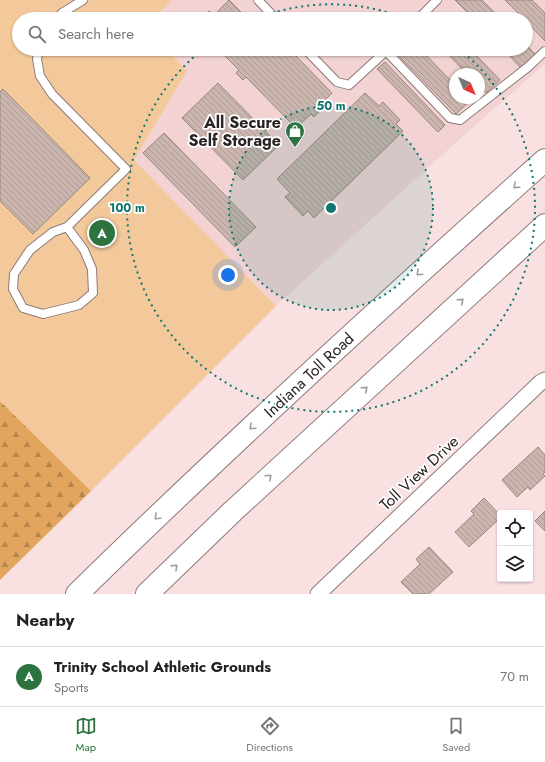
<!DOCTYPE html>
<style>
body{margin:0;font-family:Jost,sans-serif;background:#f6f6f6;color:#222}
.controls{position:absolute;right:12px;bottom:12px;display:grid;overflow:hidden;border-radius:4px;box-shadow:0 1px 3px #0004}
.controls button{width:36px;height:36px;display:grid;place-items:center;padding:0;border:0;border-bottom:1px solid #e0e0e0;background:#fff;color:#222;font:20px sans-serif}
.compass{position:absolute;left:449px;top:68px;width:36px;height:36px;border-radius:50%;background:#fff;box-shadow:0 1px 3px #0004;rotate:136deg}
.you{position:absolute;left:228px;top:275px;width:14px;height:14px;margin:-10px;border:3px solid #fff;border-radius:50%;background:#1a73e8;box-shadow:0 0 0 6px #1a73e833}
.badge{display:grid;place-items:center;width:26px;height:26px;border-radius:50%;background:#2c7340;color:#fff;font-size:13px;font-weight:700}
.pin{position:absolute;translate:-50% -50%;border:2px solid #fff;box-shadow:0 1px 4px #0006}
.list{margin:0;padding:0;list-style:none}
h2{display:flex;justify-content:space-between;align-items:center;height:52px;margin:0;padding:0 16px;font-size:17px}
h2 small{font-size:13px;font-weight:400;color:#767676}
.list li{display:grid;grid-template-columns:26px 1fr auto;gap:12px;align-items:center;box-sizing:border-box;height:60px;padding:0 16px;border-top:1px solid #e0e0e0}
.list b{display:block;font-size:15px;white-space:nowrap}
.list p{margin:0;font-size:13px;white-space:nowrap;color:#767676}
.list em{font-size:13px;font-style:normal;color:#767676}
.icon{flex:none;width:22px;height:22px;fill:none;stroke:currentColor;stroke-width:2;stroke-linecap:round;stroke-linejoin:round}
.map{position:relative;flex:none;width:545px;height:594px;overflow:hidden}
.search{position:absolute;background:#fff;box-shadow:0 1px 3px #0004;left:12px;right:12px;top:12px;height:44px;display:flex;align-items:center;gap:10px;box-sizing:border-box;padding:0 14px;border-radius:22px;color:#767676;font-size:15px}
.sheet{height:112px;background:#fff}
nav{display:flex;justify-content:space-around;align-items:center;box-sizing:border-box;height:56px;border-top:1px solid #e0e0e0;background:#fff;font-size:11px;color:#767676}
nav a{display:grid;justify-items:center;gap:2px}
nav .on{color:#2c7340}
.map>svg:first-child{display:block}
</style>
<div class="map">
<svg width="545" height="594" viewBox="0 0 545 594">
<defs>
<pattern id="forest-firs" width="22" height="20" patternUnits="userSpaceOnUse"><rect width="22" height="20" fill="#e1a55e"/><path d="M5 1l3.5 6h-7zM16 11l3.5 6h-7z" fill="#b7864d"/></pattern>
<pattern id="building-back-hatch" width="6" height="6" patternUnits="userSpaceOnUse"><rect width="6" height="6" fill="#cab6ae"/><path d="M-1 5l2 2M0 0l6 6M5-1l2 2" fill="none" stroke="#ae9c95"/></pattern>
</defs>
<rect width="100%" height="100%" fill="#f9e1e2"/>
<!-- built -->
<path fill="#f2d2d3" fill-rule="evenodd" d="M 172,0 L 545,0 L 545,64 L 463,136 L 276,306 L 133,160 L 187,71 L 166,49 L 526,49 L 526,19 L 153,19 ZM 455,74 L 479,74 L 479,98 L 455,98 Z"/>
<!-- grass -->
<path fill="#f3c99b" d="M 0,0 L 172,0 L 153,19 L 19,19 L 19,49 L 166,49 L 187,71 L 134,160 L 276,306 L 91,491 L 0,401 Z"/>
<!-- forest -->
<path fill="url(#forest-firs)" d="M 0,401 L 91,491 L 0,580 Z"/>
<!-- building -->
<path fill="url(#building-back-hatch)" stroke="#99867e" d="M 229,0 L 247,18 L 253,13 L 259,19 L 197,19 L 196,17 L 201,12 L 205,15 L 209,11 L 214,15 Z
M 455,0 L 482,0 L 501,19 L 474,19 Z
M 505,0 L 532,0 L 545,13 L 545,41 L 526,21 L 526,19 L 524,19 Z
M 435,13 L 441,19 L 429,19 Z
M 526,45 L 535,54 L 521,68 L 503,49 L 526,49 Z
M 218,49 L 289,49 L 332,93 L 318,107 L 321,110 L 314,117 L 311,114 L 296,128 L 246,77 L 243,80 L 236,73 L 239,70 Z
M 398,49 L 420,49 L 455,85 L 455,98 L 467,98 L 470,101 L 456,114 L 395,52 Z
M 443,49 L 470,49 L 500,80 L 486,93 L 479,86 L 479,74 L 467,74 Z
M 385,62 L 445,125 L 438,132 L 377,69 Z
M 218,83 L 279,145 L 243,180 L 182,118 Z
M 3,89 L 90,178 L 33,234 L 0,201 L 0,92 Z
M 365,93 L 379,106 L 383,102 L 400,120 L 396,124 L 403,131 L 314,218 L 308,211 L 303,216 L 285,197 L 290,193 L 277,179 Z
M 164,133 L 256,227 L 235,247 L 143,153 Z
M 538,447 L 545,455 L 545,472 L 543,474 L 545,476 L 530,490 L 528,487 L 517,497 L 502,480 Z
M 484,498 L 500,515 L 500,518 L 469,547 L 455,532 L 474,514 L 471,511 Z
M 545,511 L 545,531 L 535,521 Z
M 429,547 L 453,572 L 429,594 L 413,594 L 401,582 L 420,564 L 416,559 Z"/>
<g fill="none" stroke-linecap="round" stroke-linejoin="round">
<!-- lane casing -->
<g stroke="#8e7979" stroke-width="10">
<path id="lane" d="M 258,0 L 276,19
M 57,19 L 62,13 L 83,0
M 418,19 L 437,0
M 39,49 L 37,59 L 40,76 L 52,94 L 126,169 L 67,227 L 53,232 L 30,250 L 14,274 L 13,289 L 23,308 L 43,314 L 79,305 L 93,293 L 92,269 L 84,250 L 67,227
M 305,49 L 337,82 L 349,85 L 386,51
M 388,49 L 386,51 L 450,118 L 460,120 L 528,67 L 545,51"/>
</g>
<!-- street casing -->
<g stroke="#8e7979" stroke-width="17">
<path id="street" d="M 318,594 L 541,382 L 545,380"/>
</g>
<!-- highway casing -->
<g stroke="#8e7979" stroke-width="24">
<path id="highway" d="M 77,594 C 229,445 386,302 545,160
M 147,594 L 233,511 L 545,225"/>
</g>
<!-- lane -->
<use href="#lane" stroke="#fff" stroke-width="8"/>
<!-- street -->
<use href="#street" stroke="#fff" stroke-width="15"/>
<!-- highway -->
<use href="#highway" stroke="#fff" stroke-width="22"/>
</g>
<!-- one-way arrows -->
<defs><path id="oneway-chevron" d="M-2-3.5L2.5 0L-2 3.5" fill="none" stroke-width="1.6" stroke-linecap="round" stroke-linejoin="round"/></defs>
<g stroke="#a09c9c">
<use href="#oneway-chevron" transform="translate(516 186) rotate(138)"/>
<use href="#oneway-chevron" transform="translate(419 273) rotate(137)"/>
<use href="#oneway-chevron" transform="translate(461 301) rotate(-42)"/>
<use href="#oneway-chevron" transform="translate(365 389) rotate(-42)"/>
<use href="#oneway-chevron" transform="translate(252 427) rotate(137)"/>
<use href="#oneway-chevron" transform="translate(269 477) rotate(-43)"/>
<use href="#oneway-chevron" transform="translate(157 517) rotate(137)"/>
<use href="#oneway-chevron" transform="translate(175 567) rotate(-44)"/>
</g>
<!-- distance rings -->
<circle cx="331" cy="208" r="102" fill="#0f766e" fill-opacity=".12"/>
<g fill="none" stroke="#0f766e" stroke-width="2" stroke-dasharray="2 4">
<circle cx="331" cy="208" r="102"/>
<path d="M255 19A204 204 0 0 1 407 19M459 49A204 204 0 1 1 203 49"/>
</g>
<!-- icons -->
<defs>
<g id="shop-pin" transform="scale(1)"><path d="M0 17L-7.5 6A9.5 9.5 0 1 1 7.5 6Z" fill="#2c7340" stroke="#fff"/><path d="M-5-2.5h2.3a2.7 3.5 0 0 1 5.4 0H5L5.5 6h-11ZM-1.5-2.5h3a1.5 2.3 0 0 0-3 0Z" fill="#fff"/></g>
</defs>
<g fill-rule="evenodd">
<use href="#shop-pin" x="295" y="131"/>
</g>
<g text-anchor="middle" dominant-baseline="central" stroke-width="3.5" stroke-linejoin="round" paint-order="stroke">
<!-- poi labels -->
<g font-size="16" font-weight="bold" fill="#2b2323" stroke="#fff" text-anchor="end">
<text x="281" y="122">All Secure<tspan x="281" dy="18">Self Storage</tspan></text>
</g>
<!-- street labels -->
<g font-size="16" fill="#2b2323" stroke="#fff">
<text transform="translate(309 375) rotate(-43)">Indiana Toll Road</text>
<text transform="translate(419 473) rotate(-43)">Toll View Drive</text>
</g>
</g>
<circle cx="331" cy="208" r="6" fill="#0f766e" stroke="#fff" stroke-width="2"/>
<g font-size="12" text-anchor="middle" font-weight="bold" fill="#0f766e" stroke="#fff" stroke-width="3.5" stroke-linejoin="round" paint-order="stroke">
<text x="331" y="110">50 m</text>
<text x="127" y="212">100 m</text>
</g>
</svg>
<div class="controls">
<button><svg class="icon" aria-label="locate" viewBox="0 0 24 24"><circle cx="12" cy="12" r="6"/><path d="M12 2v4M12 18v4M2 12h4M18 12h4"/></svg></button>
<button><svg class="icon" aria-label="layers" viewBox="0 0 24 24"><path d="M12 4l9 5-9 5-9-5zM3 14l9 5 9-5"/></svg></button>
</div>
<svg class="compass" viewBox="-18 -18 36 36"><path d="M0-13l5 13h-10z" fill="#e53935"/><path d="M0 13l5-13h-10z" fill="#767676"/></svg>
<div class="you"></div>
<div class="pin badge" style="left:102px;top:233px">A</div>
<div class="search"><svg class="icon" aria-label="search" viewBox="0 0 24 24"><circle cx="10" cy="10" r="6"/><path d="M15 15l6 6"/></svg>Search here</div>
</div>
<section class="sheet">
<h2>Nearby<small></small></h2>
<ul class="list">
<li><span class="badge">A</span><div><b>Trinity School Athletic Grounds</b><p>Sports</p></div><em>70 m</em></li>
</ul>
</section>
<nav>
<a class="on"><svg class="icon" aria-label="map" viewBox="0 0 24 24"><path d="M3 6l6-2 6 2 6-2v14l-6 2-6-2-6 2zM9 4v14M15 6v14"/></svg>Map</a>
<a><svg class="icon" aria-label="directions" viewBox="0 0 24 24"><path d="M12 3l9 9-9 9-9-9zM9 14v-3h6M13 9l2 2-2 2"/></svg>Directions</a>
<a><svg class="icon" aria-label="saved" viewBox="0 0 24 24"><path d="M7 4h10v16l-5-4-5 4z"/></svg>Saved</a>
</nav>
